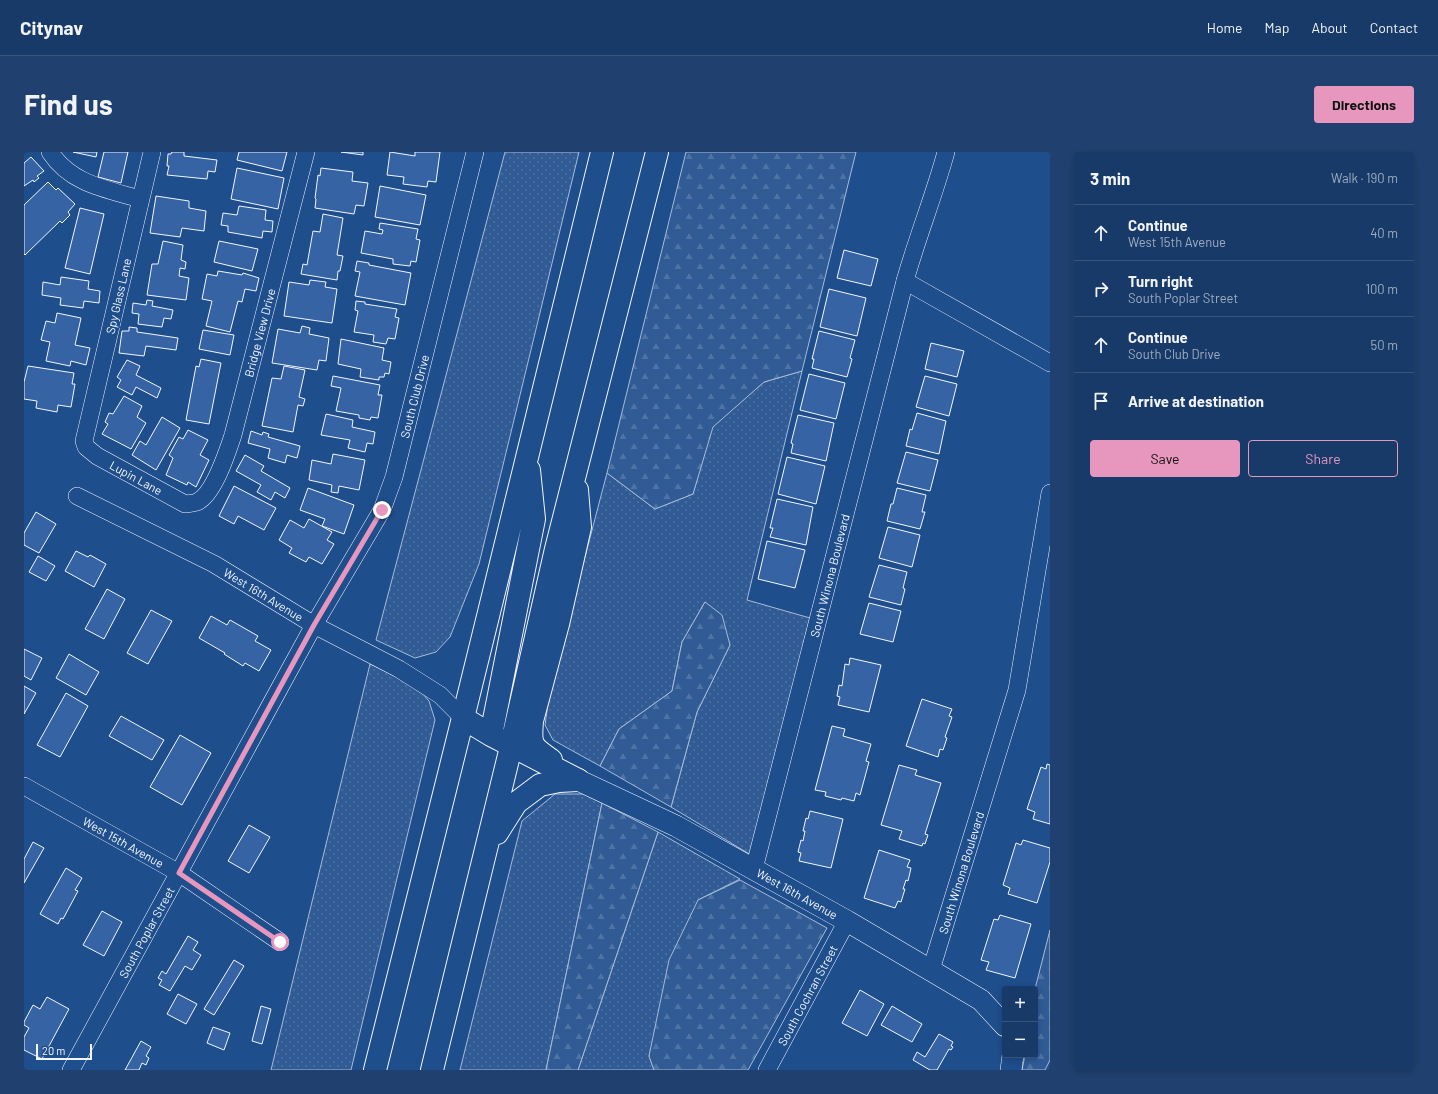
<!DOCTYPE html>
<meta charset="utf-8">
<style>
body{margin:0;font-family:Barlow,sans-serif;background:#20416f;color:#f1f3f6}
.controls{position:absolute;right:12px;bottom:12px;display:grid;overflow:hidden;border-radius:4px;box-shadow:0 2px 6px #0003}
.controls button{width:36px;height:36px;display:grid;place-items:center;padding:0;border:0;border-bottom:1px solid #36547d;background:#173a69;color:#f1f3f6;font:20px sans-serif}
.scale{position:absolute;left:12px;bottom:10px;width:56px;box-sizing:border-box;padding-left:4px;border:2px solid #f2f6ff;border-top:0;font-size:11px;line-height:14px;white-space:nowrap;color:#f2f6ff;-webkit-text-stroke:3px #1f4e8c;paint-order:stroke}
.stop{position:absolute;width:12px;height:12px;margin:-9px;border:3px solid #e797bd;border-radius:50%;background:#fff}
.stop.end{background:#e797bd;border-color:#fff;box-shadow:0 1px 4px #0008}
.list{margin:0;padding:0;list-style:none}
h2{display:flex;justify-content:space-between;align-items:center;height:52px;margin:0;padding:0 16px;font-size:17px}
h2 small{font-size:13px;font-weight:400;color:#9eadc0}
.list li{display:grid;grid-template-columns:26px 1fr auto;gap:12px;align-items:center;box-sizing:border-box;height:56px;padding:0 16px;border-top:1px solid #36547d}
.list b{display:block;font-size:15px;white-space:nowrap}
.list p{margin:0;font-size:13px;white-space:nowrap;color:#9eadc0}
.list em{font-size:13px;font-style:normal;color:#9eadc0}
.actions{display:flex;gap:8px;padding:12px 16px}
.actions a{flex:1;padding:9px 0;border:1px solid #e797bd;border-radius:4px;text-align:center;font-size:14px;color:#e797bd}
.actions .main{background:#e797bd;color:#111}
.icon{flex:none;width:22px;height:22px;fill:none;stroke:currentColor;stroke-width:2;stroke-linecap:round;stroke-linejoin:round}
.map{position:relative;flex:none;width:1026px;height:918px;overflow:hidden;border-radius:4px}
header{display:flex;align-items:center;gap:24px;box-sizing:border-box;height:56px;padding:0 20px;background:#173a69;border-bottom:1px solid #36547d}
header strong{font-size:19px}
nav{display:flex;gap:22px;margin-inline-start:auto;font-size:14px}
.intro{display:flex;align-items:center;justify-content:space-between;box-sizing:border-box;height:96px;padding:0 24px}
h1{margin:0;font-size:28px}
.button{padding:10px 18px;border-radius:4px;background:#e797bd;color:#111;font-size:14px;font-weight:700}
main{display:flex;gap:24px;padding:0 24px}
aside{flex:1;background:#173a69;border-radius:4px;box-shadow:0 2px 6px #0003}
.map>svg:first-child{display:block}
</style>
<header>
<strong>Citynav</strong>
<nav><a>Home</a><a>Map</a><a>About</a><a>Contact</a></nav>
</header>
<div class="intro"><h1>Find us</h1><a class="button">Directions</a></div>
<main>
<div class="map">
<svg width="1026" height="918" viewBox="0 0 1026 918">
<defs>
<pattern id="grass-dots" width="8" height="8" patternUnits="userSpaceOnUse"><rect width="8" height="8" fill="#305b95"/><path d="M2 2h.1M6 6h.1" fill="none" stroke="#4e73a5" stroke-width="1.8" stroke-linecap="round"/></pattern>
<pattern id="forest-firs" width="22" height="20" patternUnits="userSpaceOnUse"><rect width="22" height="20" fill="#305b95"/><path d="M5 1l3.5 6h-7zM16 11l3.5 6h-7z" fill="#4e73a5"/></pattern>
</defs>
<rect width="100%" height="100%" fill="#1f4e8c"/>
<!-- grass -->
<path fill="url(#grass-dots)" stroke="#a8bbd7" d="M 481,0 L 555,0 L 455,412 L 426,485 L 412,500 L 391,506 L 352,488 Z
M 778,219 L 723,448 L 786,466 L 727,703 L 647,655 L 673,560 L 706,493 L 681,450 L 658,490 L 648,539 L 595,577 L 576,614 L 529,588 L 521,573 L 526,538 L 583,321 L 631,357 L 669,342 L 688,275 L 740,230 Z
M 346,512 L 391,533 L 405,549 L 411,568 L 327,918 L 247,918 Z
M 531,642 L 559,642 L 578,651 L 522,918 L 436,918 L 498,669 Z
M 634,680 L 716,727 L 674,748 L 625,904 L 630,918 L 554,918 Z"/>
<!-- forest -->
<path fill="url(#forest-firs)" stroke="#a8bbd7" d="M 662,0 L 832,0 L 778,219 L 740,230 L 689,275 L 669,342 L 631,357 L 583,321 Z
M 681,450 L 698,463 L 706,493 L 673,560 L 647,655 L 576,614 L 595,577 L 648,539 L 658,490 Z
M 578,651 L 634,680 L 554,918 L 522,918 Z
M 716,728 L 803,776 L 724,918 L 630,918 L 625,904 L 645,808 L 674,748 Z
M 1026,778 L 1026,908 L 1021,918 L 998,918 L 1001,903 L 1011,903 L 1011,837 Z"/>
<!-- building -->
<path fill="#3563a3" stroke="#f2f6ff" d="M 49,0 L 73,0 L 72,5 Z
M 80,0 L 104,0 L 97,31 L 74,25 Z
M 148,0 L 160,0 L 160,4 L 193,8 L 191,20 L 184,19 L 183,27 L 143,23 L 145,14 L 143,14 L 144,2 L 147,2 Z
M 215,0 L 263,0 L 258,19 L 213,8 Z
M 317,0 L 339,0 L 339,3 Z
M 366,0 L 391,4 L 391,0 L 416,0 L 412,30 L 404,29 L 403,35 L 379,32 L 380,25 L 363,23 Z
M 7,5 L 20,19 L 13,24 L 15,26 L 10,30 L 9,28 L 0,34 L 0,11 Z
M 213,16 L 260,26 L 254,57 L 207,47 Z
M 297,16 L 329,20 L 328,29 L 344,31 L 340,54 L 332,53 L 330,62 L 291,56 L 292,47 L 291,46 L 294,23 L 296,24 Z
M 24,30 L 32,38 L 34,36 L 51,52 L 44,60 L 46,63 L 38,71 L 36,69 L 1,103 L 0,102 L 0,53 Z
M 356,34 L 402,43 L 396,73 L 351,65 Z
M 132,44 L 165,49 L 165,56 L 182,59 L 180,79 L 158,76 L 156,85 L 126,81 Z
M 215,54 L 242,58 L 241,68 L 249,69 L 248,80 L 239,79 L 238,86 L 204,80 L 204,74 L 197,73 L 199,61 L 213,63 Z
M 56,56 L 80,62 L 66,122 L 41,116 Z
M 299,62 L 319,66 L 313,103 L 319,104 L 316,119 L 314,119 L 313,128 L 277,122 L 279,112 L 283,113 L 289,79 L 296,80 Z
M 356,71 L 394,77 L 392,87 L 396,88 L 392,110 L 387,109 L 386,114 L 369,112 L 369,107 L 337,101 L 341,79 L 358,82 L 359,78 L 355,77 Z
M 139,89 L 159,93 L 157,108 L 162,110 L 161,117 L 156,116 L 155,124 L 165,126 L 162,148 L 123,143 L 128,112 L 134,112 Z
M 195,89 L 234,97 L 228,119 L 190,110 Z
M 820,98 L 854,107 L 847,134 L 813,126 Z
M 333,109 L 345,111 L 345,113 L 387,121 L 381,153 L 331,144 L 336,120 L 331,119 Z
M 194,119 L 218,123 L 219,121 L 235,126 L 232,139 L 221,137 L 218,150 L 214,149 L 206,180 L 182,174 L 188,149 L 178,147 L 183,122 L 193,124 Z
M 37,125 L 65,129 L 64,137 L 76,139 L 75,151 L 60,149 L 59,156 L 36,153 L 37,146 L 18,143 L 19,130 L 36,133 Z
M 286,128 L 302,130 L 301,135 L 313,137 L 308,171 L 260,164 L 265,130 L 285,133 Z
M 805,137 L 842,146 L 833,184 L 796,175 Z
M 123,148 L 129,149 L 128,154 L 149,158 L 147,167 L 140,166 L 138,175 L 114,172 L 115,162 L 108,161 L 109,151 L 122,153 Z
M 332,149 L 341,150 L 341,152 L 373,157 L 371,165 L 375,166 L 371,187 L 364,186 L 362,192 L 349,190 L 350,183 L 330,180 L 334,159 L 331,158 Z
M 33,161 L 57,166 L 51,193 L 66,196 L 62,213 L 47,209 L 46,214 L 22,209 L 26,190 L 17,188 L 22,169 L 31,171 Z
M 278,174 L 286,176 L 285,182 L 305,186 L 302,209 L 295,208 L 293,218 L 248,211 L 254,177 L 276,181 Z
M 105,175 L 113,176 L 113,180 L 154,186 L 152,198 L 122,194 L 120,204 L 95,201 L 98,179 L 105,179 Z
M 179,178 L 210,183 L 206,203 L 175,197 Z
M 795,179 L 831,188 L 826,206 L 828,207 L 823,225 L 788,216 L 790,207 L 788,207 Z
M 317,187 L 360,196 L 358,208 L 367,210 L 365,222 L 361,221 L 360,225 L 355,225 L 355,228 L 336,225 L 337,217 L 314,212 Z
M 907,191 L 940,199 L 933,225 L 901,217 Z
M 177,207 L 197,211 L 185,272 L 162,268 L 172,214 L 175,215 Z
M 103,208 L 116,214 L 112,223 L 137,236 L 133,246 L 112,235 L 108,243 L 93,235 L 97,228 L 93,225 Z
M 4,214 L 50,221 L 48,232 L 51,232 L 47,255 L 34,253 L 33,260 L 12,256 L 13,249 L 0,247 L 0,230 Z
M 260,214 L 281,218 L 275,245 L 281,247 L 279,254 L 274,253 L 269,280 L 238,274 L 248,226 L 257,227 Z
M 785,222 L 821,231 L 812,267 L 776,258 Z
M 309,224 L 356,233 L 354,243 L 358,243 L 354,266 L 347,265 L 346,268 L 335,266 L 335,263 L 312,259 L 317,236 L 307,234 Z
M 901,224 L 933,232 L 925,264 L 892,255 Z
M 100,244 L 118,254 L 113,265 L 122,271 L 107,297 L 78,282 L 84,272 L 81,270 L 85,261 L 89,262 Z
M 893,261 L 922,269 L 915,302 L 882,294 L 886,277 L 888,278 Z
M 302,262 L 329,268 L 328,275 L 351,280 L 349,292 L 343,291 L 341,300 L 324,296 L 326,288 L 297,283 Z
M 774,263 L 810,271 L 802,309 L 767,301 L 769,292 L 767,291 Z
M 138,265 L 156,276 L 132,318 L 108,303 L 116,289 L 122,293 Z
M 164,278 L 184,288 L 176,303 L 185,308 L 172,335 L 164,330 L 163,333 L 142,323 L 149,306 L 145,303 L 155,285 L 159,287 Z
M 227,279 L 238,283 L 239,280 L 245,282 L 244,285 L 276,294 L 273,306 L 263,303 L 261,311 L 244,306 L 246,297 L 224,291 Z
M 882,300 L 914,308 L 906,339 L 873,331 Z
M 309,302 L 341,308 L 335,338 L 315,334 L 314,341 L 307,340 L 308,333 L 285,328 L 288,308 L 307,312 Z
M 221,303 L 240,314 L 237,319 L 266,336 L 261,346 L 251,340 L 247,348 L 233,340 L 237,333 L 212,319 Z
M 763,305 L 801,314 L 792,352 L 754,342 Z
M 210,334 L 252,356 L 240,378 L 214,364 L 210,372 L 195,364 Z
M 284,336 L 330,353 L 320,382 L 298,374 L 301,367 L 276,358 Z
M 873,336 L 902,343 L 898,360 L 901,360 L 896,377 L 863,369 L 867,352 L 869,352 Z
M 753,347 L 789,355 L 782,393 L 746,385 L 749,376 L 746,376 Z
M 12,360 L 32,372 L 15,401 L 0,393 L 0,381 Z
M 285,367 L 308,380 L 303,388 L 310,392 L 298,412 L 285,405 L 282,410 L 265,401 L 268,396 L 255,388 L 266,368 L 280,376 Z
M 864,375 L 896,383 L 888,415 L 855,406 Z
M 743,389 L 781,398 L 771,436 L 734,427 Z
M 52,399 L 64,405 L 66,403 L 82,412 L 70,435 L 41,419 Z
M 14,404 L 31,414 L 22,429 L 5,420 Z
M 855,413 L 883,420 L 879,436 L 881,437 L 877,453 L 845,445 Z
M 83,437 L 101,447 L 80,487 L 61,477 Z
M 845,451 L 877,459 L 869,490 L 836,482 Z
M 127,458 L 148,469 L 124,512 L 103,501 Z
M 187,464 L 203,473 L 206,468 L 234,484 L 231,489 L 247,498 L 235,519 L 221,511 L 219,514 L 200,502 L 201,501 L 175,486 Z
M 0,497 L 18,506 L 7,528 L 0,524 Z
M 45,502 L 75,520 L 62,543 L 32,526 Z
M 826,506 L 857,513 L 845,560 L 814,553 L 816,545 L 813,544 L 815,533 L 818,534 L 821,512 L 825,513 Z
M 0,534 L 12,541 L 0,562 Z
M 42,541 L 64,554 L 36,605 L 13,593 Z
M 898,547 L 928,557 L 925,564 L 928,565 L 921,585 L 923,586 L 919,598 L 916,597 L 914,605 L 882,594 Z
M 97,564 L 140,588 L 128,608 L 85,584 Z
M 808,574 L 821,577 L 819,584 L 847,592 L 842,609 L 845,610 L 836,643 L 832,641 L 830,649 L 818,646 L 817,648 L 801,644 L 802,640 L 791,638 Z
M 156,583 L 187,601 L 158,653 L 126,635 Z
M 1023,612 L 1026,613 L 1026,672 L 1009,667 L 1011,660 L 1003,657 L 1017,615 L 1022,617 Z
M 875,613 L 893,618 L 891,623 L 917,631 L 901,682 L 904,683 L 901,692 L 899,691 L 898,694 L 875,687 L 878,679 L 857,673 Z
M 786,659 L 819,667 L 807,716 L 775,709 L 777,701 L 774,700 L 777,688 L 779,689 L 781,679 L 779,679 L 782,666 L 784,667 Z
M 225,673 L 246,685 L 225,721 L 204,709 Z
M 999,688 L 1026,696 L 1026,710 L 1013,751 L 984,742 L 986,736 L 979,733 L 992,691 L 997,693 Z
M 9,690 L 20,696 L 0,731 L 0,707 Z
M 855,698 L 886,708 L 883,715 L 887,716 L 884,729 L 882,728 L 879,737 L 881,737 L 877,750 L 874,749 L 871,756 L 840,746 Z
M 42,716 L 58,726 L 51,738 L 54,739 L 39,767 L 37,766 L 34,772 L 16,762 Z
M 78,759 L 98,770 L 80,804 L 59,793 Z
M 976,763 L 1007,772 L 991,826 L 962,818 L 965,810 L 957,808 L 970,767 L 974,768 Z
M 164,784 L 174,790 L 169,798 L 177,803 L 168,818 L 161,814 L 146,839 L 135,833 L 138,828 L 134,826 L 138,819 L 142,822 Z
M 210,808 L 220,814 L 190,863 L 180,857 Z
M 836,838 L 860,852 L 843,884 L 818,871 Z
M 154,842 L 173,852 L 162,872 L 143,862 Z
M 23,845 L 45,857 L 18,907 L 0,898 L 0,885 L 5,876 L 0,873 L 0,870 L 9,853 L 16,857 Z
M 237,854 L 247,857 L 238,892 L 228,889 Z
M 868,854 L 898,872 L 888,890 L 857,873 Z
M 189,875 L 206,881 L 200,898 L 183,891 Z
M 915,882 L 929,890 L 927,894 L 929,895 L 927,898 L 925,897 L 913,918 L 906,918 L 889,908 L 893,900 L 901,905 Z
M 117,889 L 127,895 L 122,904 L 125,906 L 122,913 L 118,911 L 115,918 L 101,918 Z"/>
<g fill="none" stroke-linecap="round" stroke-linejoin="round">
<!-- minor casing -->
<g stroke="#f2f6ff" stroke-width="18">
<g id="minor">
<path d="M 26,0 C 47,32 82,37 116,47"/>
<path id="s1" d="M 128,0 L 60,289 L 62,295 L 73,304 L 161,352 C 165,351 169,352 173,350 C 190,342 203,301 209,283 L 282,0"/>
<path d="M 881,129 L 1026,211"/>
<path id="s2" d="M 53,344 L 190,412 L 290,473 L 375,517 L 416,543 L 439,566"/>
<path id="s3" d="M 0,634 L 155,721 L 256,790"/>
<path id="s4" d="M 730,717 L 881,129 C 893,86 910,44 922,0"/>
<path id="s5" d="M 907,818 L 993,538 L 1026,341"/>
<path id="s6" d="M 47,918 L 290,473 L 358,358 L 370,325 L 451,0"/>
<path id="s7" d="M 743,918 L 823,769"/>
</g>
</g>
<!-- tertiary casing -->
<g stroke="#f2f6ff" stroke-width="22">
<g id="tertiary">
<path id="s8" d="M 554,628 L 652,674 L 823,769 L 957,848 L 981,874"/>
<path d="M 987,918 L 989,903"/>
</g>
</g>
<!-- trunk casing -->
<g stroke="#f2f6ff" stroke-width="24">
<path id="trunk" d="M 505,318 L 510,367 L 467,583 L 554,628
M 467,583 L 439,566 L 578,0
M 487,595 L 532,397 L 633,0
M 527,608 C 507,594 506,594 508,569 L 534,472 L 556,375 L 553,338"/>
</g>
<!-- motorway casing -->
<g stroke="#f2f6ff" stroke-width="24">
<path id="motorway" d="M 473,681 L 492,651 L 516,633 L 535,629 L 554,628
M 351,918 L 439,566
M 408,918 L 487,595"/>
</g>
<!-- minor -->
<use href="#minor" stroke="#1f4e8c" stroke-width="17"/>
<!-- tertiary -->
<use href="#tertiary" stroke="#1f4e8c" stroke-width="21"/>
<!-- trunk -->
<use href="#trunk" stroke="#1f4e8c" stroke-width="22"/>
<!-- motorway -->
<use href="#motorway" stroke="#1f4e8c" stroke-width="22"/>
</g>
<g fill="none" stroke-linecap="round" stroke-linejoin="round">
<!-- route -->
<path stroke="#e797bd" stroke-width="5" d="M 256,790 L 155,721 L 290,473 L 358,358"/>
</g>
<g text-anchor="middle" dominant-baseline="central" stroke-width="3" stroke-linejoin="round" paint-order="stroke">
<!-- street labels -->
<g font-size="12" fill="#f2f6ff" stroke="#1f4e8c">
<text transform="translate(94 144) rotate(-77)">Spy Glass Lane</text>
<text stroke="none"><textPath href="#s1" startOffset="613">Bridge View Drive</textPath></text>
<text stroke="none"><textPath href="#s6" startOffset="759">South Club Drive</textPath></text>
<text stroke="none"><textPath href="#s1" startOffset="362">Lupin Lane</textPath></text>
<text stroke="none"><textPath href="#s4" startOffset="303">South Winona Boulevard</textPath></text>
<text stroke="none"><textPath href="#s2" startOffset="211">West 16th Avenue</textPath></text>
<text stroke="none"><textPath href="#s3" startOffset="114">West 15th Avenue</textPath></text>
<text stroke="none"><textPath href="#s5" startOffset="102">South Winona Boulevard</textPath></text>
<text stroke="none"><textPath href="#s8" startOffset="247">West 16th Avenue</textPath></text>
<text stroke="none"><textPath href="#s6" startOffset="157">South Poplar Street</textPath></text>
<text stroke="none"><textPath href="#s7" startOffset="85">South Cochran Street</textPath></text>
</g>
</g>
</svg>
<div class="controls">
<button>+</button>
<button>−</button>
</div>
<div class="scale">20 m</div>
<div class="stop" style="left:256px;top:790px"></div>
<div class="stop end" style="left:358px;top:358px"></div>
</div>
<aside>
<h2>3 min<small>Walk · 190 m</small></h2>
<ul class="list">
<li><svg class="icon" aria-label="ahead" viewBox="0 0 24 24"><path d="M12 20V5M6 11l6-6 6 6"/></svg><div><b>Continue</b><p>West 15th Avenue</p></div><em>40 m</em></li>
<li><svg class="icon" aria-label="right" viewBox="0 0 24 24"><path d="M7 20v-9h11M14 6l5 5-5 5"/></svg><div><b>Turn right</b><p>South Poplar Street</p></div><em>100 m</em></li>
<li><svg class="icon" aria-label="ahead" viewBox="0 0 24 24"><path d="M12 20V5M6 11l6-6 6 6"/></svg><div><b>Continue</b><p>South Club Drive</p></div><em>50 m</em></li>
<li><svg class="icon" aria-label="arrive" viewBox="0 0 24 24"><path d="M6 21V4h12l-3 4 3 4H6"/></svg><div><b>Arrive at destination</b></div></li>
</ul>
<div class="actions"><a class="main">Save</a><a>Share</a></div>
</aside>
</main>
